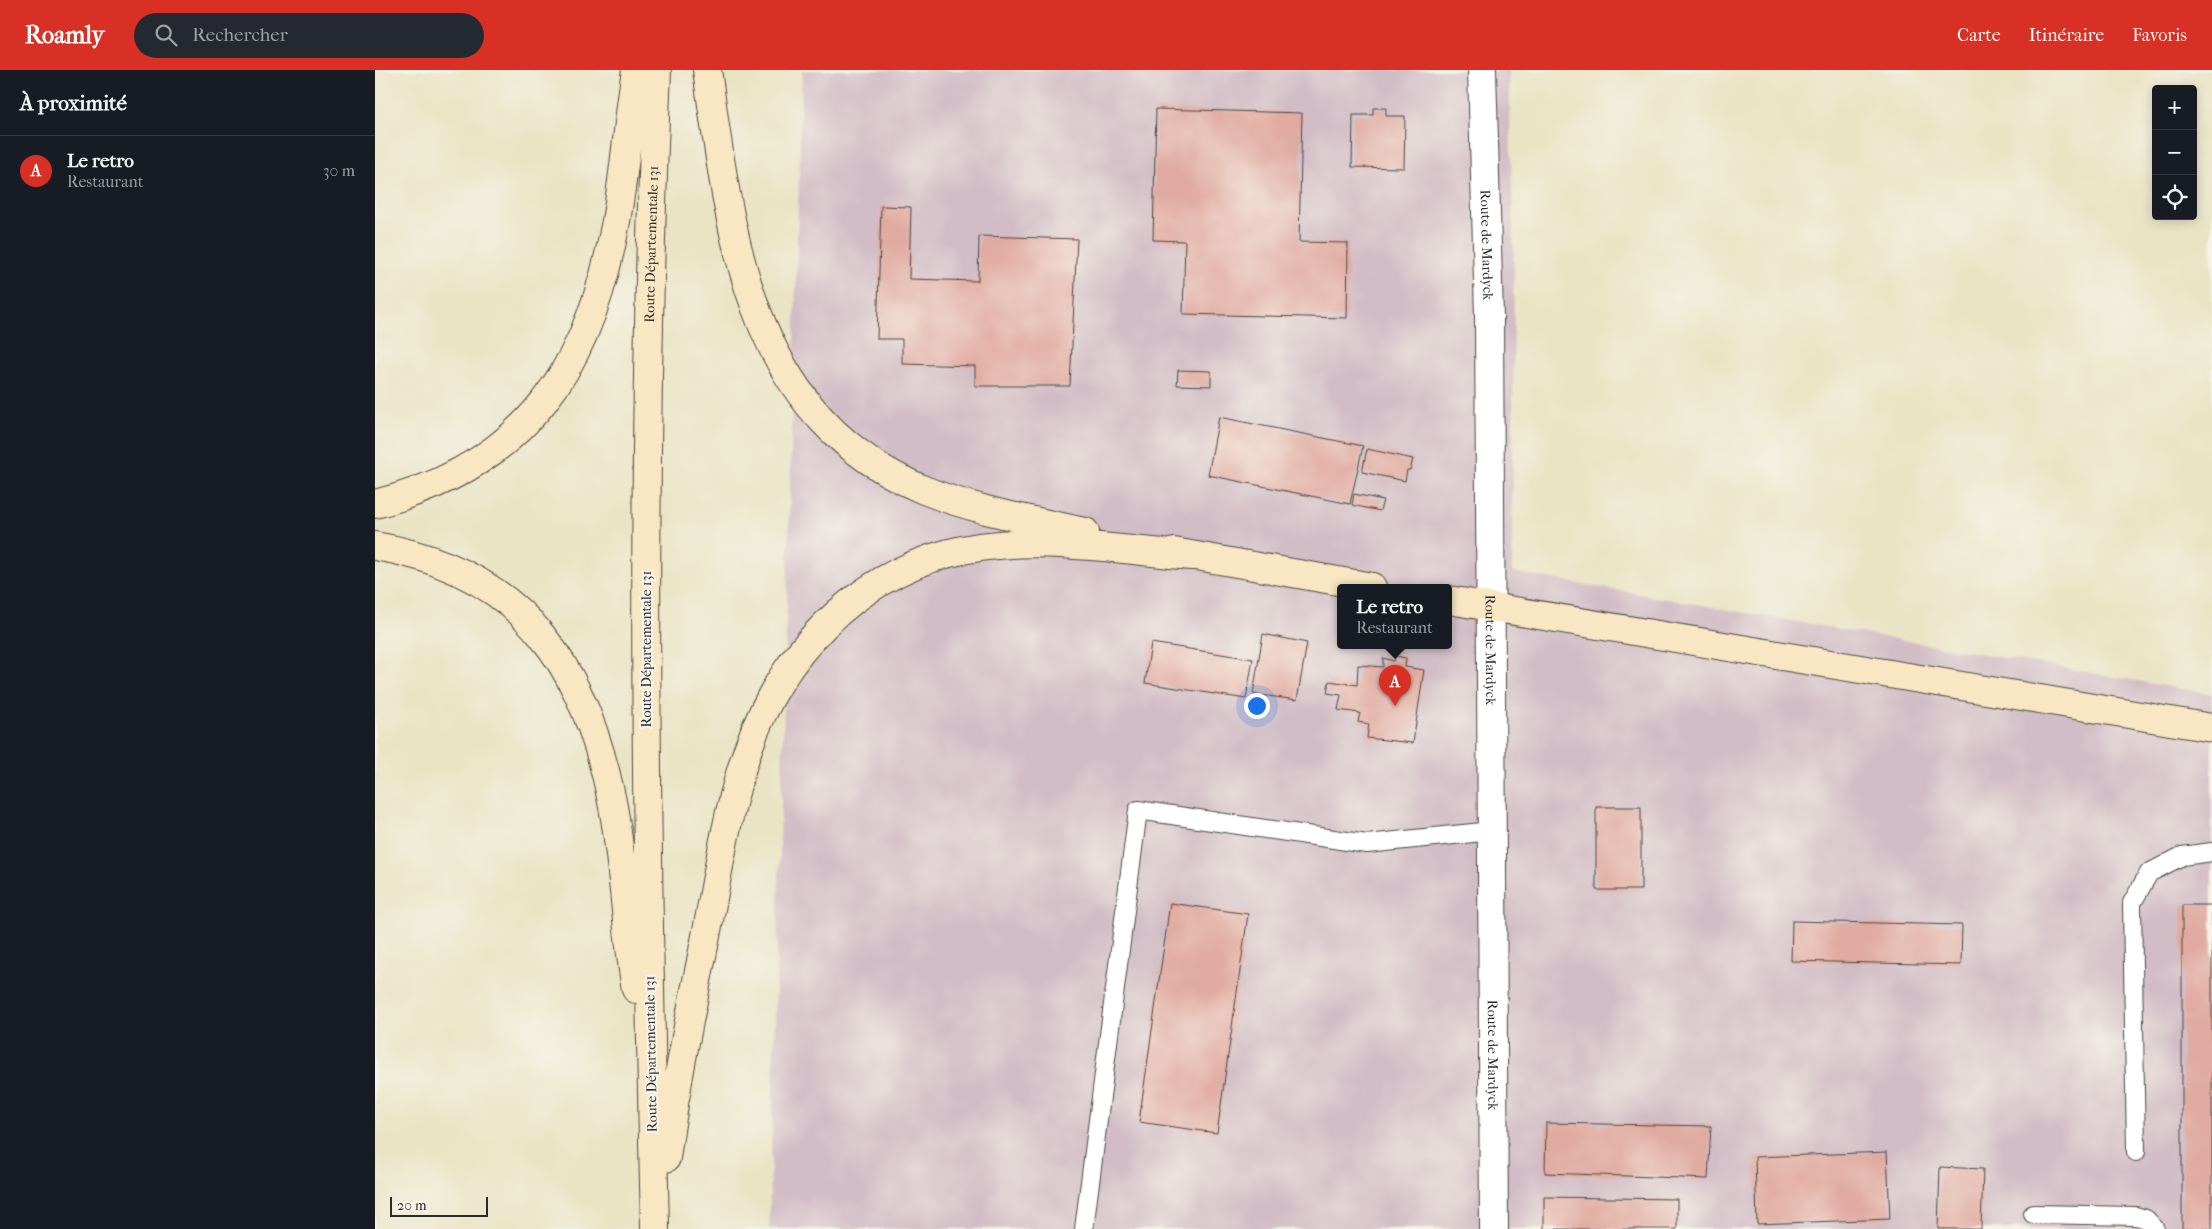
<!DOCTYPE html>
<html lang="fr">
<meta charset="utf-8">
<style>
body{margin:0;font-family:"IM FELL French Canon",serif;background:#242831;color:#f1f3f6}
.controls{position:absolute;right:15px;top:15px;display:grid;overflow:hidden;border-radius:5px;box-shadow:0 2px 12px #0003}
.controls button{width:45px;height:45px;display:grid;place-items:center;padding:0;border:0;border-bottom:1px solid #363941;background:#171b24;color:#f1f3f6;font:25px sans-serif}
.scale{position:absolute;left:15px;bottom:12px;width:98px;box-sizing:border-box;padding-left:5px;border:2px solid #2b2b2b;border-top:0;font-size:14px;line-height:18px;white-space:nowrap;color:#2b2b2b;-webkit-text-stroke:4px #f7f3e8;paint-order:stroke}
.you{position:absolute;left:881px;top:635px;width:18px;height:18px;margin:-12px;border:4px solid #fff;border-radius:50%;background:#1a73e8;box-shadow:0 0 0 8px #1a73e833}
.badge{display:grid;place-items:center;width:32px;height:32px;border-radius:50%;background:#d93025;color:#fff;font-size:16px;font-weight:700}
.pin{position:absolute;translate:-50% -41px;filter:drop-shadow(0 1px 2px #0008)}
.pin::after{content:'';position:absolute;top:26px;width:18px;height:15px;background:inherit;clip-path:polygon(0 0,100% 0,50% 100%)}
.popup{position:absolute;left:962px;top:514px;width:115px;height:65px;box-sizing:border-box;display:grid;place-content:center;border-radius:5px;background:#171b24;filter:drop-shadow(0 1px 4px #0005);font-size:16px;white-space:nowrap;color:#9ea1a6}
.popup b{font-size:19px;color:#f1f3f6}
.popup::after{content:'';position:absolute;left:50%;top:100%;margin-left:-10px;border:10px solid transparent;border-top-color:#171b24}
.list{margin:0;padding:0;list-style:none}
h2{display:flex;justify-content:space-between;align-items:center;height:65px;margin:0;padding:0 20px;font-size:21px}
h2 small{font-size:16px;font-weight:400;color:#9ea1a6}
.list li{display:grid;grid-template-columns:32px 1fr auto;gap:15px;align-items:center;box-sizing:border-box;height:70px;padding:0 20px;border-top:1px solid #363941}
.list b{display:block;font-size:19px;white-space:nowrap}
.list p{margin:0;font-size:16px;white-space:nowrap;color:#9ea1a6}
.list em{font-size:16px;font-style:normal;color:#9ea1a6}
.icon{flex:none;width:28px;height:28px;fill:none;stroke:currentColor;stroke-width:2;stroke-linecap:round;stroke-linejoin:round}
.map{position:relative;flex:none;width:1837px;height:1159px;overflow:hidden}
header{display:flex;align-items:center;gap:30px;box-sizing:border-box;height:70px;padding:0 25px;background:#d93025;color:#fff}
header strong{font-size:24px}
nav{display:flex;gap:28px;margin-inline-start:auto;font-size:18px}
.search{width:350px;height:45px;background:#242831;display:flex;align-items:center;gap:12px;box-sizing:border-box;padding:0 18px;border-radius:28px;color:#9ea1a6;font-size:19px}
main{display:flex}
aside{flex:1;background:#171b24}
.map>svg:first-child{display:block}
</style>
<header>
<strong>Roamly</strong>
<div class="search"><svg class="icon" aria-label="search" viewBox="0 0 24 24"><circle cx="10" cy="10" r="6"/><path d="M15 15l6 6"/></svg>Rechercher</div>
<nav><a>Carte</a><a>Itinéraire</a><a>Favoris</a></nav>
</header>
<main>
<aside>
<h2>À proximité<small></small></h2>
<ul class="list">
<li><span class="badge">A</span><div><b>Le retro</b><p>Restaurant</p></div><em>30 m</em></li>
</ul>
</aside>
<div class="map">
<svg width="1837" height="1159" viewBox="0 0 1837 1159">
<rect width="100%" height="100%" fill="#f7f3e8"/>
<filter id="ink" filterUnits="userSpaceOnUse"><feTurbulence type="fractalNoise" baseFrequency=".02" numOctaves="2"/><feDisplacementMap in="SourceGraphic" scale="10" xChannelSelector="R" yChannelSelector="G"/><feConvolveMatrix kernelMatrix="1 2 1 2 8 2 1 2 1" color-interpolation-filters="sRGB"/></filter>
<filter id="wash" filterUnits="userSpaceOnUse"><feTurbulence type="fractalNoise" baseFrequency=".0096" numOctaves="4" result="noise"/><feDisplacementMap in="SourceGraphic" scale="20" xChannelSelector="R" yChannelSelector="G"/><feGaussianBlur stdDeviation="1.12" result="paint"/><feColorMatrix in="noise" values="0 0 0 0 0 0 0 0 0 0 0 0 0 0 0 0 0 1.4 0 .05"/><feComposite in="paint" operator="in"/></filter>
<g filter="url(#wash)">
<rect width="100%" height="100%" fill="#eae4c5"/>
<!-- industrial -->
<path fill="#d2bdc6" fill-rule="evenodd" d="M 427,0 L 1134,0 L 1139,206 L 1137,502 L 1837,624 L 1837,1159 L 394,1159 ZM 966,517 L 1074,517 L 1074,575 L 966,575 Z"/>
<g id="blocks">
<!-- building -->
<path fill="#e1aba1" d="M 998,38 L 1011,38 L 1011,46 L 1030,46 L 1029,98 L 977,97 L 978,45 L 998,45 Z
M 781,39 L 927,43 L 924,172 L 973,173 L 972,248 L 808,244 L 810,171 L 778,170 Z
M 506,136 L 536,137 L 534,209 L 603,211 L 604,166 L 702,169 L 695,316 L 600,316 L 600,296 L 527,294 L 527,269 L 502,269 Z
M 803,300 L 836,301 L 836,316 L 802,315 Z
M 844,347 L 988,376 L 975,434 L 833,405 Z
M 992,379 L 1038,389 L 1035,400 L 1032,400 L 1030,411 L 987,402 Z
M 979,424 L 1008,430 L 1005,441 L 977,435 Z
M 888,564 L 932,573 L 922,630 L 878,624 Z
M 776,573 L 878,589 L 871,629 L 770,613 Z
M 1021,586 L 1031,588 L 1030,597 L 1049,600 L 1038,673 L 992,668 L 994,654 L 983,652 L 985,643 L 963,640 L 966,625 L 952,623 L 954,611 L 982,615 L 983,595 L 1008,597 L 1008,588 L 1019,591 Z
M 1221,737 L 1266,737 L 1266,820 L 1221,820 Z
M 795,833 L 873,844 L 842,1063 L 764,1052 Z
M 1807,835 L 1837,835 L 1837,1159 L 1807,1159 Z
M 1417,851 L 1587,855 L 1586,895 L 1416,891 Z
M 1171,1053 L 1336,1056 L 1333,1109 L 1170,1103 Z
M 1512,1082 L 1515,1149 L 1382,1154 L 1380,1087 Z
M 1565,1097 L 1608,1099 L 1606,1159 L 1563,1159 Z
M 1169,1127 L 1302,1129 L 1302,1159 L 1169,1159 Z"/>
</g>
</g>
<g filter="url(#ink)">
<use href="#blocks" fill-opacity="0" stroke="#484742" stroke-width="1"/>
<g fill="none" stroke-linecap="round" stroke-linejoin="round">
<!-- lane casing -->
<g stroke="#484742" stroke-width="20">
<path id="lane" d="M 1761,1082 L 1757,833 L 1774,803 L 1807,786 L 1837,782
M 1658,1144 L 1761,1146 L 1771,1149 L 1780,1159
M 709,1159 L 763,740 L 992,774 L 1117,761"/>
</g>
<!-- street casing -->
<g stroke="#484742" stroke-width="30">
<g id="street">
<path id="s1" d="M 1107,0 L 1114,246 L 1119,1159"/>
</g>
</g>
<!-- secondary casing -->
<g stroke="#484742" stroke-width="30">
<g id="secondary">
<path d="M 332,0 C 356,166 372,346 549,420 C 601,441 657,450 710,462"/>
<path d="M 0,434 C 151,396 215,298 241,151 C 250,101 253,50 261,0"/>
<path d="M 0,476 C 151,501 213,600 239,742 C 249,801 251,861 261,919"/>
<path d="M 799,482 L 997,517"/>
<path d="M 1074,530 L 1837,658"/>
<path d="M 291,1088 C 301,1014 316,940 331,866 C 343,804 352,739 373,679 C 405,586 477,509 574,483 C 653,463 737,479 817,486"/>
<path id="s2" d="M 280,1159 C 271,773 265,386 282,0"/>
</g>
</g>
<!-- lane -->
<use href="#lane" stroke="#fff" stroke-width="18"/>
<!-- street -->
<use href="#street" stroke="#fff" stroke-width="28"/>
<!-- secondary -->
<use href="#secondary" stroke="#f9e7c3" stroke-width="28"/>
</g>
</g>
<g text-anchor="middle" dominant-baseline="central" stroke-width="4.5" stroke-linejoin="round" paint-order="stroke">
<!-- street labels -->
<g font-size="14" fill="#2b2b2b" stroke="#f7f3e8">
<text stroke="none"><textPath href="#s1" startOffset="175">Route de Mardyck</textPath></text>
<text stroke="none"><textPath href="#s2" startOffset="985">Route Départementale 131</textPath></text>
<text transform="translate(271 579) rotate(-90)">Route Départementale 131</text>
<text stroke="none"><textPath href="#s1" startOffset="580">Route de Mardyck</textPath></text>
<text transform="translate(276 984) rotate(-91)">Route Départementale 131</text>
<text stroke="none"><textPath href="#s1" startOffset="985">Route de Mardyck</textPath></text>
</g>
</g>
</svg>
<div class="controls">
<button>+</button>
<button>−</button>
<button><svg class="icon" aria-label="locate" viewBox="0 0 24 24"><circle cx="12" cy="12" r="6"/><path d="M12 2v4M12 18v4M2 12h4M18 12h4"/></svg></button>
</div>
<div class="scale">20 m</div>
<div class="you"></div>
<div class="pin badge" style="left:1020px;top:636px">A</div>
<div class="popup"><b>Le retro</b>Restaurant</div>
</div>
</main>
